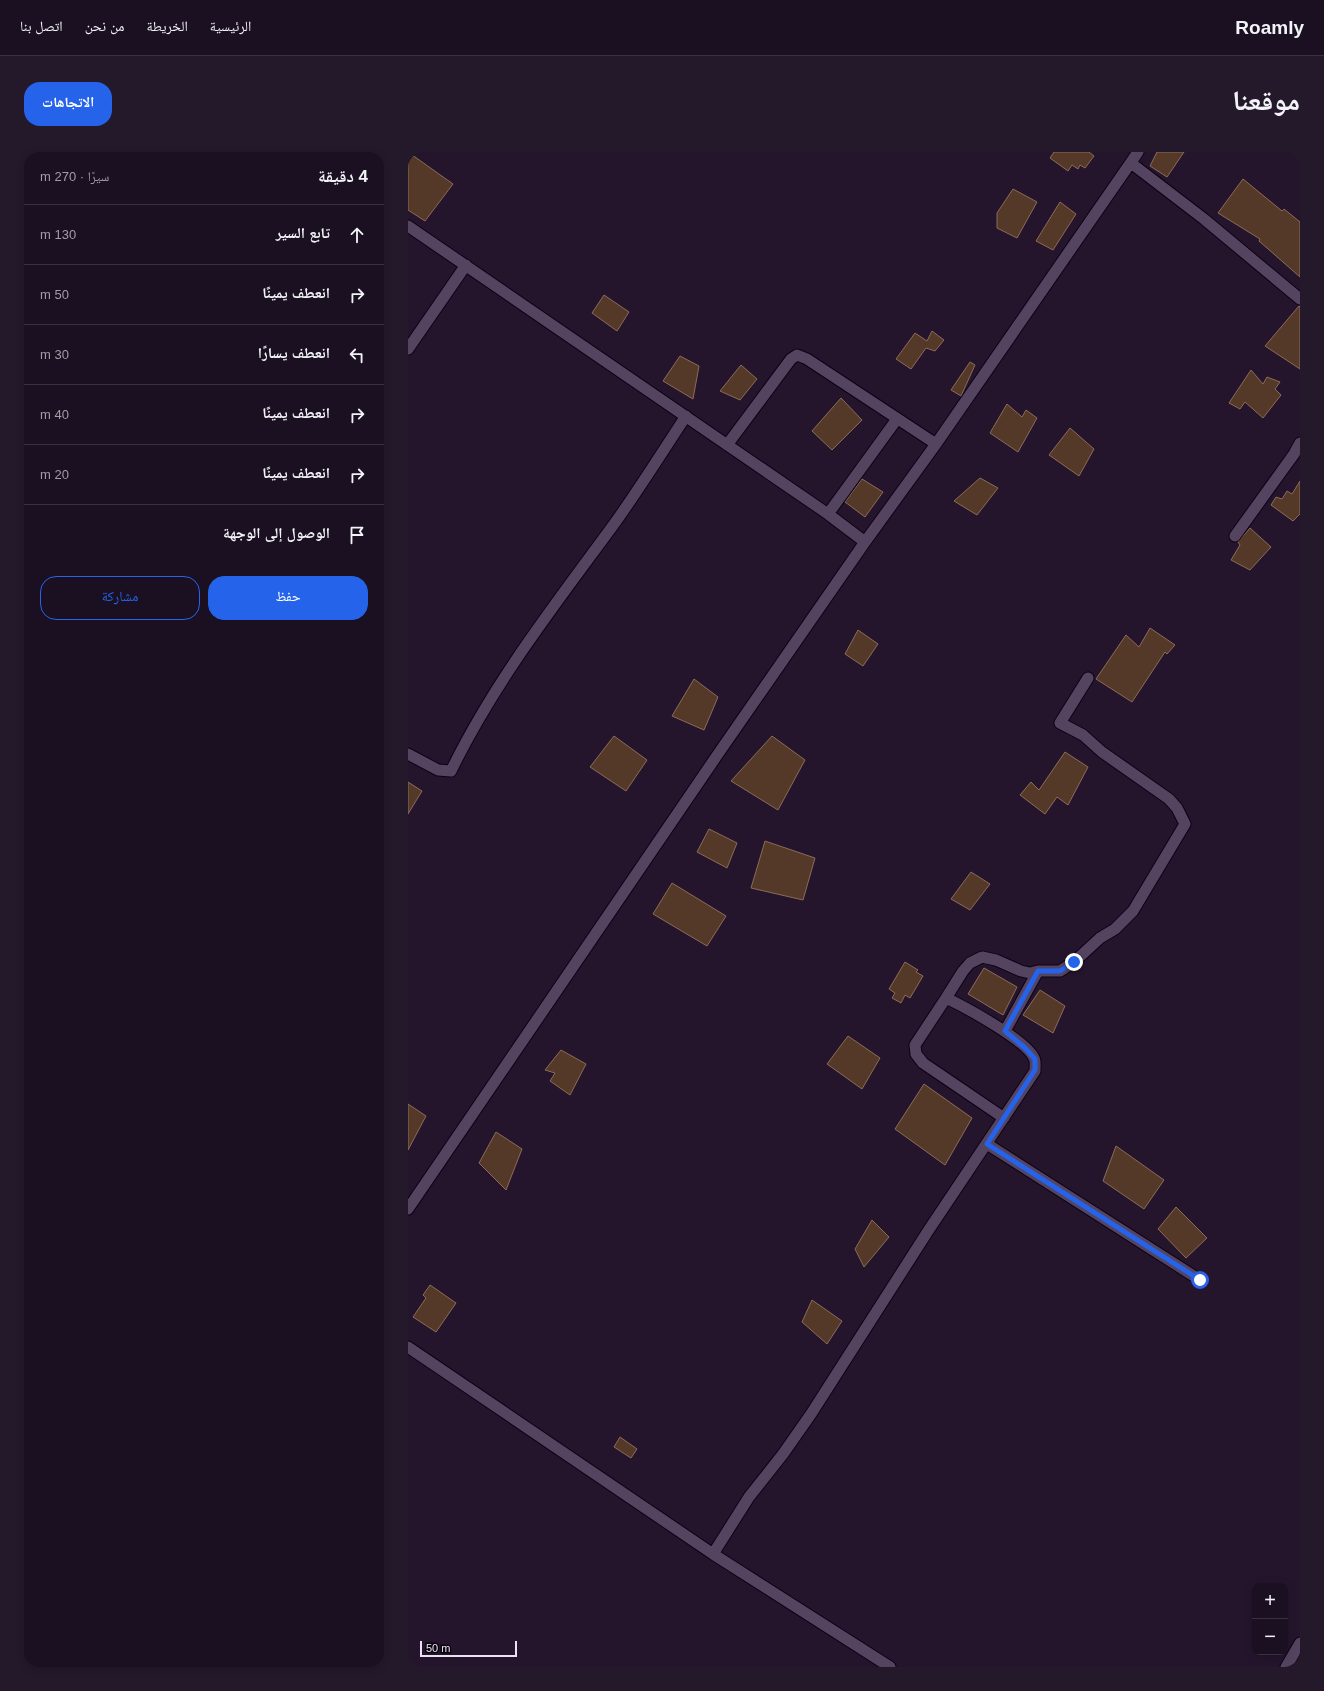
<!DOCTYPE html>
<html lang="ar">
<meta charset="utf-8">
<style>
body{margin:0;font-family:Arial,"Noto Naskh Arabic",sans-serif;background:#24192a;color:#f1f3f6;direction:rtl}
.controls{position:absolute;right:12px;bottom:12px;display:grid;overflow:hidden;border-radius:8px;box-shadow:0 2px 10px #0003}
.controls button{width:36px;height:36px;display:grid;place-items:center;padding:0;border:0;border-bottom:1px solid #393040;background:#1b1022;color:#f1f3f6;font:20px sans-serif}
.scale{position:absolute;left:12px;bottom:10px;width:97px;box-sizing:border-box;padding-left:4px;border:2px solid #ebe1f2;border-top:0;font-size:11px;line-height:14px;white-space:nowrap;color:#ebe1f2;-webkit-text-stroke:3px #0a050e;paint-order:stroke}
.stop{position:absolute;width:12px;height:12px;margin:-9px;border:3px solid #2563eb;border-radius:50%;background:#fff}
.stop.end{background:#2563eb;border-color:#fff;box-shadow:0 1px 4px #0008}
.list{margin:0;padding:0;list-style:none}
h2{display:flex;justify-content:space-between;align-items:center;height:52px;margin:0;padding:0 16px;font-size:17px}
h2 small{font-size:13px;font-weight:400;color:#a09da5}
.list li{display:grid;grid-template-columns:26px 1fr auto;gap:12px;align-items:center;box-sizing:border-box;height:60px;padding:0 16px;border-top:1px solid #393040}
.list b{display:block;font-size:15px;white-space:nowrap}
.list em{font-size:13px;font-style:normal;color:#a09da5}
.actions{display:flex;gap:8px;padding:12px 16px}
.actions a{flex:1;padding:9px 0;border:1px solid #2563eb;border-radius:16px;text-align:center;font-size:14px;color:#2563eb}
.actions .main{background:#2563eb;color:#fff}
.icon{flex:none;width:22px;height:22px;fill:none;stroke:currentColor;stroke-width:2;stroke-linecap:round;stroke-linejoin:round}
.map{position:relative;flex:none;width:892px;height:1515px;overflow:hidden;direction:ltr;border-radius:16px}
header{display:flex;align-items:center;gap:24px;box-sizing:border-box;height:56px;padding:0 20px;background:#1b1022;border-bottom:1px solid #393040}
header strong{font-size:19px}
nav{display:flex;gap:22px;margin-inline-start:auto;font-size:14px}
.intro{display:flex;align-items:center;justify-content:space-between;box-sizing:border-box;height:96px;padding:0 24px}
h1{margin:0;font-size:28px}
.button{padding:10px 18px;border-radius:16px;background:#2563eb;color:#fff;font-size:14px;font-weight:700}
main{display:flex;gap:24px;padding:0 24px}
aside{flex:1;background:#1b1022;border-radius:16px;box-shadow:0 2px 10px #0003}
.map>svg:first-child{display:block}
</style>
<header>
<strong>Roamly</strong>
<nav><a>الرئيسية</a><a>الخريطة</a><a>من نحن</a><a>اتصل بنا</a></nav>
</header>
<div class="intro"><h1>موقعنا</h1><a class="button">الاتجاهات</a></div>
<main>
<div class="map">
<svg width="892" height="1515" viewBox="0 0 892 1515">
<rect width="100%" height="100%" fill="#24152d"/>
<!-- building -->
<path fill="#553928" stroke="#8b6c59" d="M 0,0 L 45,32 L 17,69 L 0,58 Z
M 646,0 L 681,0 L 686,4 L 677,16 L 672,13 L 670,17 L 664,13 L 660,19 L 642,6 Z
M 749,0 L 776,0 L 759,25 L 742,14 Z
M 835,27 L 874,59 L 876,57 L 892,70 L 892,125 L 851,89 L 852,87 L 810,61 Z
M 605,37 L 629,50 L 609,86 L 589,76 L 589,61 Z
M 652,50 L 668,62 L 645,98 L 628,89 Z
M 196,143 L 221,160 L 209,179 L 184,161 Z
M 891,154 L 892,154 L 892,217 L 857,194 Z
M 524,179 L 536,188 L 527,199 L 518,196 L 503,217 L 488,207 L 507,181 L 519,189 Z
M 272,204 L 291,214 L 285,247 L 255,229 Z
M 562,210 L 567,213 L 553,244 L 543,238 Z
M 333,213 L 349,227 L 332,248 L 312,239 Z
M 843,218 L 855,232 L 859,225 L 872,230 L 867,237 L 873,243 L 855,266 L 837,250 L 832,257 L 821,251 Z
M 433,246 L 454,268 L 424,298 L 404,279 Z
M 599,252 L 614,265 L 618,258 L 629,266 L 610,300 L 582,281 Z
M 662,276 L 686,297 L 671,324 L 641,303 Z
M 572,326 L 590,336 L 569,363 L 546,349 Z
M 454,327 L 475,340 L 457,365 L 437,350 Z
M 892,329 L 892,362 L 885,369 L 863,353 L 868,345 L 874,347 L 879,339 L 884,342 Z
M 842,376 L 863,395 L 842,418 L 823,408 L 832,393 L 830,390 Z
M 742,476 L 767,493 L 759,502 L 757,500 L 724,550 L 688,527 L 718,483 L 731,495 Z
M 450,478 L 470,492 L 455,514 L 437,502 Z
M 286,527 L 310,545 L 296,578 L 264,564 Z
M 206,584 L 239,608 L 218,639 L 182,615 Z
M 364,584 L 397,608 L 370,658 L 323,629 Z
M 657,600 L 680,615 L 660,653 L 649,645 L 637,662 L 612,643 L 623,630 L 631,638 Z
M 0,630 L 14,639 L 0,662 Z
M 301,677 L 329,691 L 319,716 L 289,700 Z
M 357,689 L 407,706 L 395,748 L 343,736 Z
M 563,720 L 582,732 L 562,758 L 543,747 Z
M 264,731 L 318,764 L 299,794 L 245,762 Z
M 497,810 L 510,818 L 508,820 L 515,824 L 502,846 L 497,843 L 493,851 L 484,846 L 487,841 L 481,837 Z
M 576,816 L 609,835 L 595,863 L 560,842 Z
M 632,838 L 657,854 L 645,881 L 615,863 Z
M 440,884 L 472,906 L 454,937 L 419,912 Z
M 153,898 L 178,912 L 162,943 L 142,929 L 147,921 L 137,918 Z
M 516,932 L 564,966 L 537,1013 L 487,977 Z
M 0,952 L 18,964 L 0,998 Z
M 88,980 L 114,997 L 98,1038 L 71,1011 Z
M 708,994 L 756,1028 L 736,1057 L 695,1029 Z
M 768,1055 L 799,1086 L 778,1106 L 750,1077 Z
M 464,1068 L 481,1085 L 456,1115 L 447,1097 Z
M 22,1133 L 48,1151 L 28,1180 L 5,1165 L 18,1146 L 15,1143 Z
M 404,1148 L 434,1169 L 419,1192 L 394,1170 Z
M 212,1285 L 229,1297 L 223,1306 L 206,1295 Z"/>
<g fill="none" stroke-linecap="round" stroke-linejoin="round">
<!-- minor casing -->
<g stroke="#0d0215" stroke-width="13">
<path id="minor" d="M 723,11 L 796,67 L 892,147
M 0,74 L 420,362 L 457,390
M 0,197 L 58,113
M 319,293 L 383,207 L 389,203 L 399,207 L 528,292
M 420,362 L 489,267
M 827,384 L 886,302 L 892,291
M 0,602 L 30,618 L 43,619 C 87,528 150,449 209,368 C 233,334 255,299 278,264
M 538,846 L 507,893 L 508,902 L 515,911 L 596,966
M 597,879 L 630,819
M 579,992 L 792,1128
M 0,1057 L 310,602 L 457,390 L 528,292 L 730,0
M 0,1195 L 305,1402 L 482,1515
M 305,1402 L 341,1345 L 375,1302 L 403,1262 L 520,1079 L 627,919 C 627,915 628,909 626,906 C 618,888 557,855 538,846 L 555,819 L 562,811 L 574,805 L 588,808 L 613,819 L 622,821 L 630,819 L 652,819 L 666,810 L 692,786 L 707,777 L 725,759 L 777,672 L 769,656 L 761,647 L 694,600 L 675,583 L 652,571 L 680,526
M 878,1515 L 892,1491"/>
</g>
<!-- minor -->
<use href="#minor" stroke="#544460" stroke-width="11"/>
</g>
<g fill="none" stroke-linecap="round" stroke-linejoin="round">
<!-- route -->
<path stroke="#2563eb" stroke-width="5" d="M 666,810 L 652,819 L 630,819 L 597,879 L 617,896 L 627,907 L 627,918 L 579,992 L 792,1128"/>
</g>
</svg>
<div class="controls">
<button>+</button>
<button>−</button>
</div>
<div class="scale">50 m</div>
<div class="stop" style="left:792px;top:1128px"></div>
<div class="stop end" style="left:666px;top:810px"></div>
</div>
<aside>
<h2>4 دقيقة<small>سيرًا · 270 m</small></h2>
<ul class="list">
<li><svg class="icon" aria-label="ahead" viewBox="0 0 24 24"><path d="M12 20V5M6 11l6-6 6 6"/></svg><div><b>تابع السير</b></div><em>130 m</em></li>
<li><svg class="icon" aria-label="right" viewBox="0 0 24 24"><path d="M7 20v-9h11M14 6l5 5-5 5"/></svg><div><b>انعطف يمينًا</b></div><em>50 m</em></li>
<li><svg class="icon" aria-label="left" viewBox="0 0 24 24"><path d="M17 20v-9H6M10 6l-5 5 5 5"/></svg><div><b>انعطف يسارًا</b></div><em>30 m</em></li>
<li><svg class="icon" aria-label="right" viewBox="0 0 24 24"><path d="M7 20v-9h11M14 6l5 5-5 5"/></svg><div><b>انعطف يمينًا</b></div><em>40 m</em></li>
<li><svg class="icon" aria-label="right" viewBox="0 0 24 24"><path d="M7 20v-9h11M14 6l5 5-5 5"/></svg><div><b>انعطف يمينًا</b></div><em>20 m</em></li>
<li><svg class="icon" aria-label="arrive" viewBox="0 0 24 24"><path d="M6 21V4h12l-3 4 3 4H6"/></svg><div><b>الوصول إلى الوجهة</b></div></li>
</ul>
<div class="actions"><a class="main">حفظ</a><a>مشاركة</a></div>
</aside>
</main>
